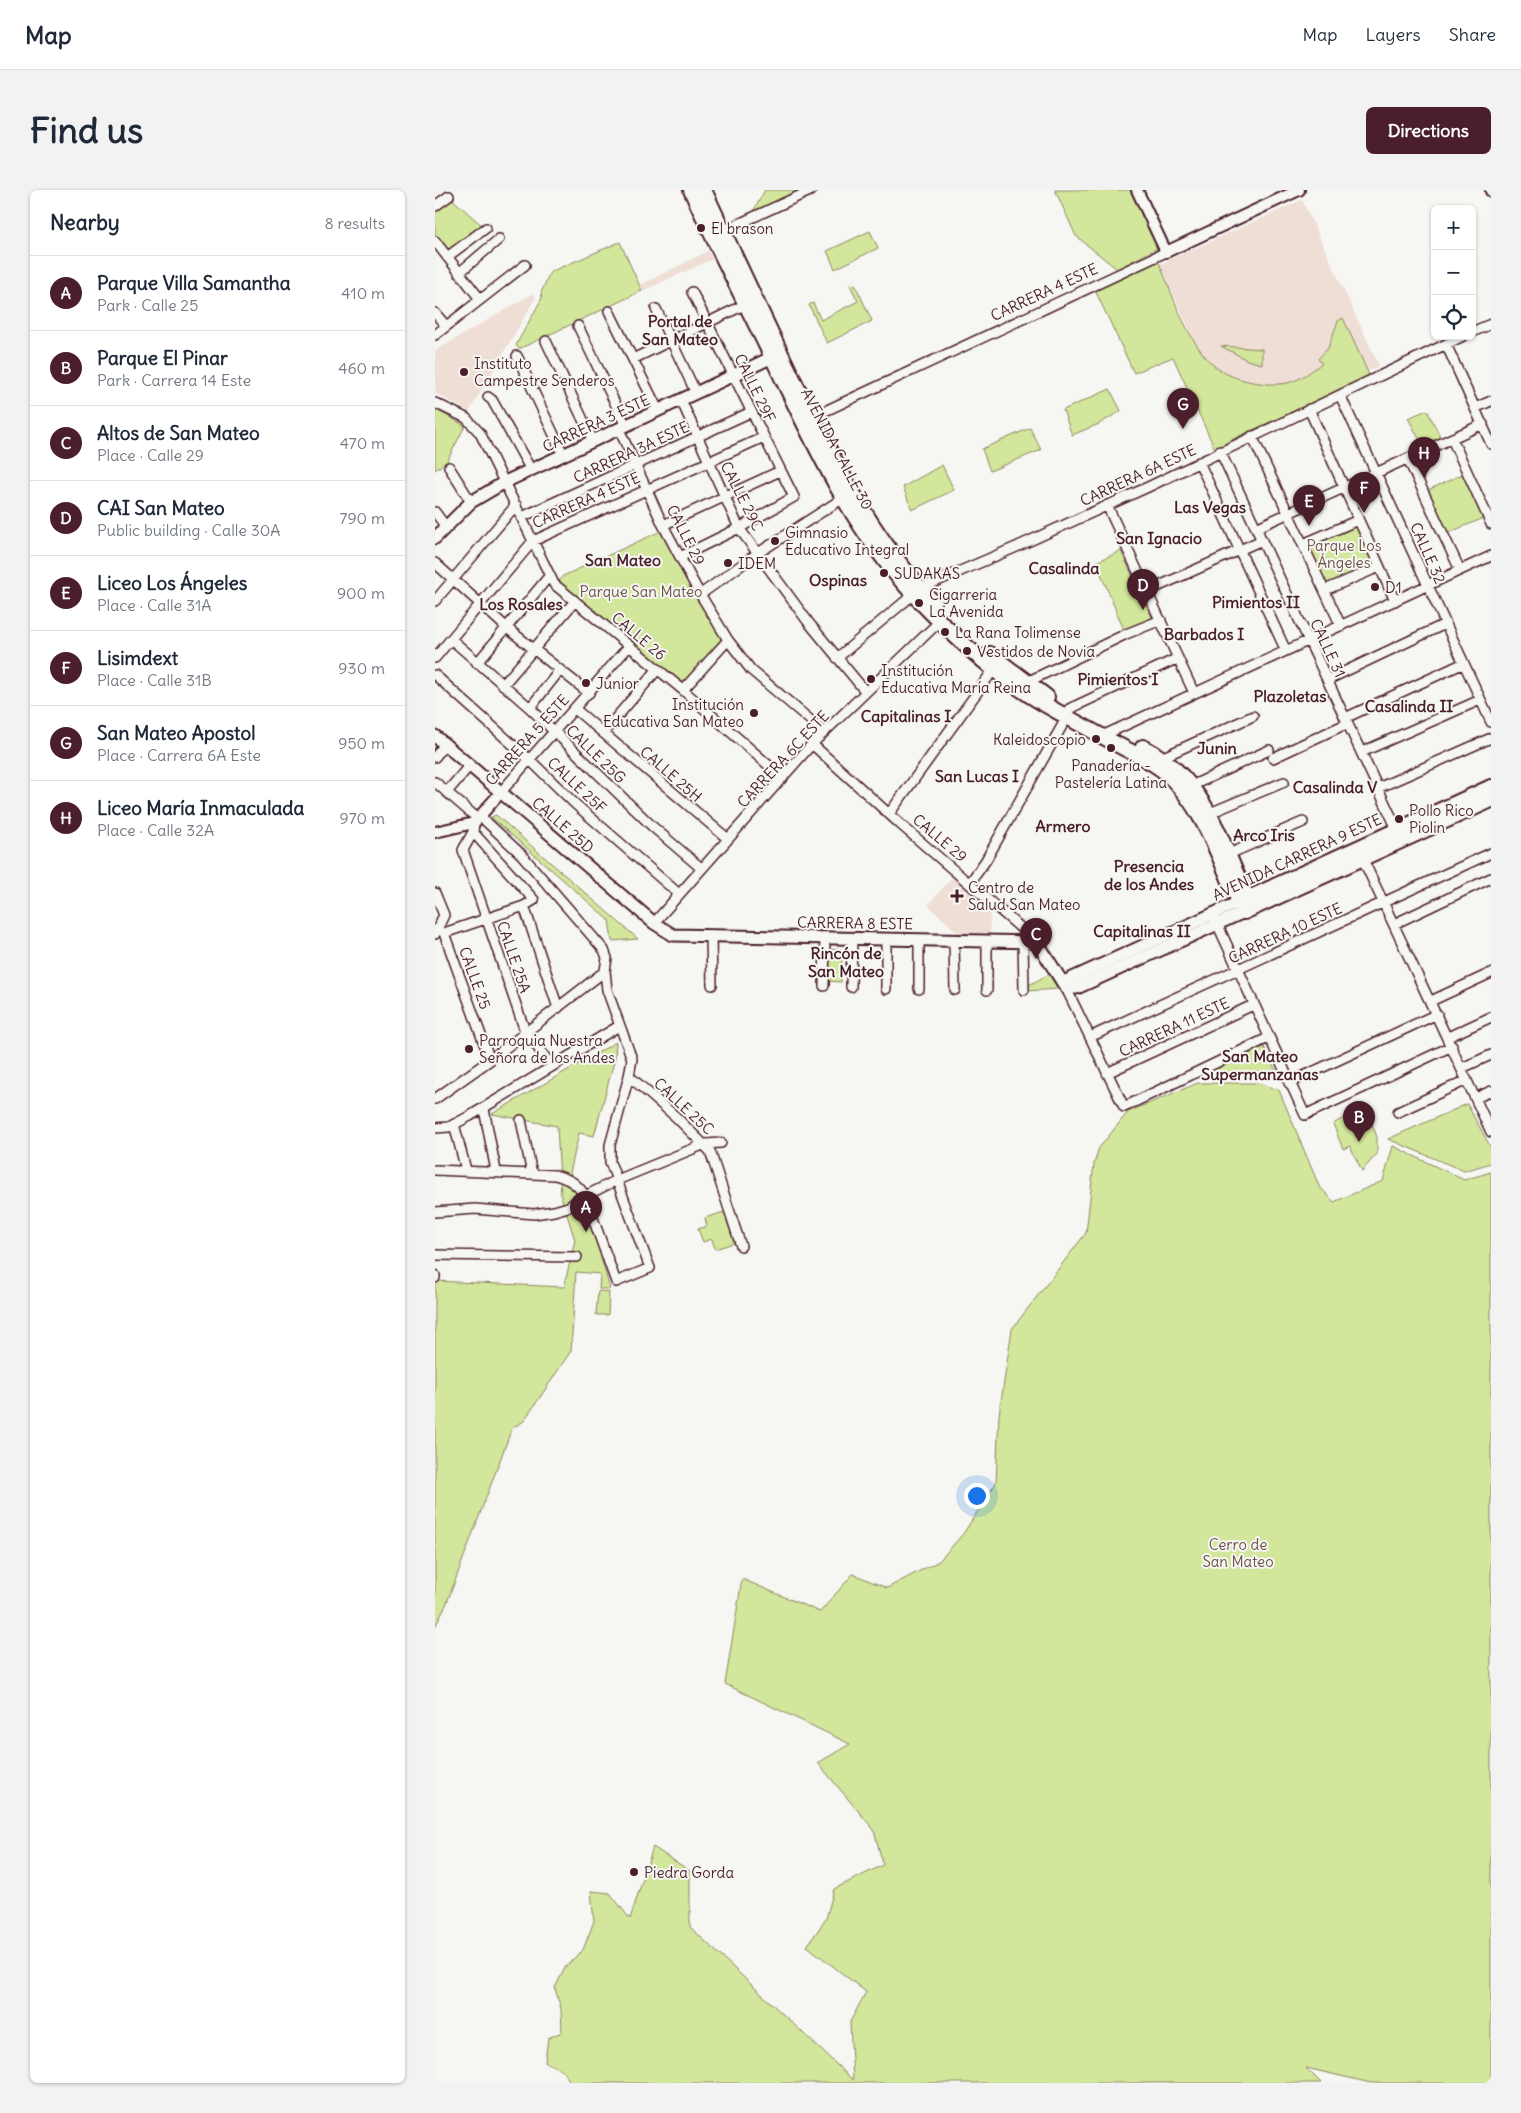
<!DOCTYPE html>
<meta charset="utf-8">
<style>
body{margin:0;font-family:Delius,sans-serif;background:#f2f2f3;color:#1f2937}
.controls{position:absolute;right:15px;top:15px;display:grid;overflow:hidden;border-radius:8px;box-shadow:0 1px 4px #0004}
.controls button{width:45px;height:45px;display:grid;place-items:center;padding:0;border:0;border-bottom:1px solid #e0e1e3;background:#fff;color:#1f2937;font:25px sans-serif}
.you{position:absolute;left:541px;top:1305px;width:18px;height:18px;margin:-12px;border:4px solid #fff;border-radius:50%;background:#1a73e8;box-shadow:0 0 0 8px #1a73e833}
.badge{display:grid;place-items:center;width:32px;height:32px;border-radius:50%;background:#4a1f2b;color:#fff;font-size:16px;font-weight:700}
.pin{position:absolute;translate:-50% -41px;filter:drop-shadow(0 1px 2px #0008)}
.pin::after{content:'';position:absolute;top:26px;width:18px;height:15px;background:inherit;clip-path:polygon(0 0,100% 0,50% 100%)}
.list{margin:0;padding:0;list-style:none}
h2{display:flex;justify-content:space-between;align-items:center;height:65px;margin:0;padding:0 20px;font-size:21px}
h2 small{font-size:16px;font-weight:400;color:#747a83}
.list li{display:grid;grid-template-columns:32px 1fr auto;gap:15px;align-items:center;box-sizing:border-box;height:75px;padding:0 20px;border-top:1px solid #e0e1e3}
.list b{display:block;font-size:19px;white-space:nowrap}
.list p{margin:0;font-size:16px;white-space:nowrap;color:#747a83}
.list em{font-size:16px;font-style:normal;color:#747a83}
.icon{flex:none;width:28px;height:28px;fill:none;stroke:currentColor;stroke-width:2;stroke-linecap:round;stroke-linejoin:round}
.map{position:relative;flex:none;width:1056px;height:1893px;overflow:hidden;border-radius:8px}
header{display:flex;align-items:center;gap:30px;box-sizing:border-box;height:70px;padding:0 25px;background:#fff;border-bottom:1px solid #e0e1e3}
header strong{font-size:24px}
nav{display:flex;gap:28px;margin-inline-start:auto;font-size:18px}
.intro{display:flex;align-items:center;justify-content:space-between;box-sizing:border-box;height:120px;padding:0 30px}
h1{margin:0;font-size:35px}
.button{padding:12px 22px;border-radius:8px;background:#4a1f2b;color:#fff;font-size:18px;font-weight:700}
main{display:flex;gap:30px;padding:0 30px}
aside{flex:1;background:#fff;border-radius:8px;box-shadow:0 1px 4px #0004}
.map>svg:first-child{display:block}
</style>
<header>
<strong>Map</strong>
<nav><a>Map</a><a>Layers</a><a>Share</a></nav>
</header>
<div class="intro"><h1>Find us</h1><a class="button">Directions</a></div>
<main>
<aside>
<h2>Nearby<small>8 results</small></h2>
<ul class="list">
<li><span class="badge">A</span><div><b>Parque Villa Samantha</b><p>Park · Calle 25</p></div><em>410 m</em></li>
<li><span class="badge">B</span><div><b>Parque El Pinar</b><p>Park · Carrera 14 Este</p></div><em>460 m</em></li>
<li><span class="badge">C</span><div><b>Altos de San Mateo</b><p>Place · Calle 29</p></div><em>470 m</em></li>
<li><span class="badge">D</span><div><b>CAI San Mateo</b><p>Public building · Calle 30A</p></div><em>790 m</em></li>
<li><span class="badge">E</span><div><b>Liceo Los Ángeles</b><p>Place · Calle 31A</p></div><em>900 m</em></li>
<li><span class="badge">F</span><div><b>Lisimdext</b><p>Place · Calle 31B</p></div><em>930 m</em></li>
<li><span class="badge">G</span><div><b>San Mateo Apostol</b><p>Place · Carrera 6A Este</p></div><em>950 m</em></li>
<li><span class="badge">H</span><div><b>Liceo María Inmaculada</b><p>Place · Calle 32A</p></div><em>970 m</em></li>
</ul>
</aside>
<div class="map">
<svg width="1056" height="1893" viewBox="0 0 1056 1893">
<rect width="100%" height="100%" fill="#f6f6f2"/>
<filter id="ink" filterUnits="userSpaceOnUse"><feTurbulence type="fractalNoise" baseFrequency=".02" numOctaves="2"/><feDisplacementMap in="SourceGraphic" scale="10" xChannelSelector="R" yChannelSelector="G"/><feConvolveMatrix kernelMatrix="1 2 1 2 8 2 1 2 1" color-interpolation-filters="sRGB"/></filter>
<g filter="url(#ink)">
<!-- built -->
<path fill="#eeded5" d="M 867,10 L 944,176 L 933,181 L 935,187 L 802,247 L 725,74 Z
M 273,61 L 278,69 L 207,101 L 205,95 Z
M 99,103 L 101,107 L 34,222 L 0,203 L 0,161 Z
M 520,684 L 555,715 L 555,746 L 522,744 L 522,742 L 493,715 Z"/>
<!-- green -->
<path fill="#d2e79b" stroke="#8e8363" d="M 330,0 L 367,0 L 322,21 L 319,20 Z
M 620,0 L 697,0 L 723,58 L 682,79 L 641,46 Z
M 16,8 L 50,38 L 15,65 L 0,47 L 0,22 Z
M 435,41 L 443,58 L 400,79 L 392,61 Z
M 185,52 L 207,101 L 84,159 L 81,155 L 107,108 L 106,103 L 115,82 Z
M 722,68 C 738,104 749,145 776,173 C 788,185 808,191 824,193 C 854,197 864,191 887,173 L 883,169 L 893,158 L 903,131 L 908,128 L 935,187 L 802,247 L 780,259 L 738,167 L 699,183 L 659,98 Z
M 420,94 L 437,131 L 392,153 L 374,115 L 378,113 L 386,130 L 423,111 L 415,95 Z
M 786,156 L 827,159 L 827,174 L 812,170 Z
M 675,199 L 686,221 L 664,234 L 637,245 L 628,220 Z
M 0,219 L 30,236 L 12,271 L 0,280 Z
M 992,220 L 1007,250 L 989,258 L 973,228 Z
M 595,238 L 606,260 L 555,281 L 547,259 Z
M 507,275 L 519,300 L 477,320 L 468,297 Z
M 1028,284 L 1049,328 L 1013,343 L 993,300 Z
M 922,333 L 940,375 L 890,396 L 871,356 Z
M 226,341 L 257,400 L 287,448 L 248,496 L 123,392 L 128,386 Z
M 686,361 L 717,428 L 689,440 L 661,372 Z
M 61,625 L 203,749 L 177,751 L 174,730 L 56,627 Z
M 394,759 L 407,760 L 406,792 L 393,791 Z
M 614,784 L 623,799 L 592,801 L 594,795 Z
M 181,852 L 180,868 L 159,946 L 144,943 L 135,983 L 147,996 L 146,1015 L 151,1015 L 175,1099 L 164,1099 L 165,1084 L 141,1082 L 136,1161 L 89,1231 L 77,1238 L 11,1415 L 0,1437 L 0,1091 L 129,1097 L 140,1050 L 126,1006 L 122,936 L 57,924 Z
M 829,857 L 845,889 L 776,881 Z
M 763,893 L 823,893 L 844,900 L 884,996 L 899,1012 L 948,991 L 958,956 L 1029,990 L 1056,982 L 1056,1893 L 936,1893 L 871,1878 L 886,1893 L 136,1893 L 127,1880 L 110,1872 L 113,1848 L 127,1842 L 126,1819 L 120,1798 L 131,1776 L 148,1760 L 159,1731 L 156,1701 L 175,1703 L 195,1729 L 218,1657 L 255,1681 L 255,1737 L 418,1890 L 415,1832 L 431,1802 L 372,1756 L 391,1729 L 399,1699 L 448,1675 L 439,1640 L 383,1573 L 415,1554 L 290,1494 L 307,1389 L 385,1422 L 418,1384 L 452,1398 L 504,1371 L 528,1344 L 561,1293 L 564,1225 L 577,1139 L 651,1043 L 659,974 L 664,958 L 693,922 Z
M 1032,914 L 1056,958 L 1056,973 L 1029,981 L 953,949 Z
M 930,916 L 942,947 L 942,964 L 927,981 L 915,956 L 908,959 L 898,934 Z
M 289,1022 L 299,1053 L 280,1059 L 277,1049 L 268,1052 L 263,1039 L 272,1036 L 270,1028 Z
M 163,1101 L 174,1102 L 173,1125 L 161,1125 Z"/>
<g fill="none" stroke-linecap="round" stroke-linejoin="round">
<!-- minor casing -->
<g stroke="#4a1f2b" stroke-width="12">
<path id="minor" d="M 0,16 L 14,6
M 284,43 L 377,0
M 0,51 L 45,109
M 12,67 L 51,38
M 24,83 L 64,49
M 221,119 L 261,203
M 174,121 L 223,220
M 0,123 L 11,136
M 143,136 L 191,236
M 1037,142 L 1056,134
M 0,145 L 90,75
M 111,151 L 158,251
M 1011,154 L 1056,254
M 82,166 L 128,264
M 198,169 L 311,114
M 905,205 L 1056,532
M 53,207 L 57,210 L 96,280
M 246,210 L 304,338 L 374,433 L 430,501
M 0,213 L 31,228 L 45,243 L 119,394 L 248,500 L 348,588
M 1040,218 L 1056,211
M 874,219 L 960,411
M 373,229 L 731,62
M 184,239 L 228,335 L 262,399 L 293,450 L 316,480 L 388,541
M 817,246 L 906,436
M 1017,249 L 1056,334
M 785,261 L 962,639
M 973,269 L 1025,380
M 764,272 L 851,461
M 14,277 L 36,312
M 672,315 L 759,503
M 0,322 L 11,337
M 87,327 L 316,222
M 228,335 L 345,281
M 821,338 L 1048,234
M 868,354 L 923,330
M 245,367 L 304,338 L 359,307 L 257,102
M 0,373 L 72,438 L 154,503
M 890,400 L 944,377
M 713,401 L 827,350
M 266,404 L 323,363 L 413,305
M 0,411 L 81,315
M 16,449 L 95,518 L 218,637 L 266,678
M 0,468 L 98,351 L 329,247
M 402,468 L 486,398 L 579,358 L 713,297 L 1028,146
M 42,473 L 115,385
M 0,485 L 95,570 L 139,613 L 244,704
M 892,490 L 1010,434
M 592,492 L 691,444 L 726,430
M 68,495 L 140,411
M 248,500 L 293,450
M 95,518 L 125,480
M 140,519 L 293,649
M 634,519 L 743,468
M 910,528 L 1029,473
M 168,543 L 222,480
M 667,546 L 1056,366
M 377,554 L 465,634 L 602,752
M 927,562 L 1045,510
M 0,567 L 10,554
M 726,568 L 818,526
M 838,568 L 913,533
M 0,592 L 43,629
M 756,596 L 834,560
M 943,598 L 1056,548
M 12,602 L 35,575
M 66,602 L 194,456
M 775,623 L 849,592
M 454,624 L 559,479
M 39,633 L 38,642 L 28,660 L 90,841 L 117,876
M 925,663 L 1056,942
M 794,664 L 868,632
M 535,693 L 551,670 L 632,527
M 0,703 L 9,725 L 0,744
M 89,716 L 123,818
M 780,729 L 870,925 L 1017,856
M 219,733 L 377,554 L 505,431
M 959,734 L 1056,688
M 9,743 L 89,716 L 99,710 L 38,642
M 9,743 L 55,870
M 276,745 L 277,795
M 519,750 L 520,800
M 588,752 L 589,800
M 389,796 L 390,747
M 416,797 L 417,748
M 631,798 L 689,917 L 833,848
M 451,799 L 451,749
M 484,799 L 484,750
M 552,800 L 552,752
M 996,811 L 1056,783
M 655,847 L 1056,663
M 1013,847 L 1056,827
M 1027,878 L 1056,865
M 672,883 L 818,815
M 194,886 L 241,927 L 275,961 L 306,1056
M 854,893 L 1002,824
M 1041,908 L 1056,901
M 0,909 L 55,870 L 170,781
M 49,919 L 61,981
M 963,922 L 1032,890
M 86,930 L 97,984
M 19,934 L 31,980
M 0,938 L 14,937 L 35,926 L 184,836
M 0,980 L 120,985 C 134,989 142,993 150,1006 L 181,1092 L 215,1078 L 175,972 L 175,955 L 194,886 L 197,869 L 172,800 L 170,781 L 172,768 L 169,760 L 86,664 L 45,626
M 0,1022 L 40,1019 L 99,1024 L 119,1021 L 133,1017 L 150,1006 L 182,990 L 270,954 L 286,953
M 0,1065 L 142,1067
M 0,1085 L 0,1088"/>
</g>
<!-- tertiary casing -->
<g stroke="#4a1f2b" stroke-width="14">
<path id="tertiary" d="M 702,0 L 731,62 L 864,0
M 1056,0 L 1056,1
M 0,642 L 39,633 L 66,602"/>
</g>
<!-- secondary casing -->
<g stroke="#4a1f2b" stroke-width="15">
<path id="secondary" d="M 0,348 L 36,312 L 70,292 L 344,164
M 0,546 L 219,733 L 238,745 L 602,752 L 631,798 L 642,798 L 809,722
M 629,795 L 633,790 L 804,712"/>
</g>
<!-- primary casing -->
<g stroke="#4a1f2b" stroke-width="18">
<path id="primary" d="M 256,0 C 282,57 310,113 338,169 C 378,252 416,338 480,406 C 516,444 564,488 609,514 C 635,529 661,543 687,557 C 702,565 719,572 732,584 C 771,619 786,676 809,722 L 1056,610
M 269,0 C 300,66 331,133 363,199 C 401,275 439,351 499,413
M 555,464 L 612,507
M 708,557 C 773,590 785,653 815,713
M 805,712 L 1056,597"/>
</g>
<!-- minor -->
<use href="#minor" stroke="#f6f6f2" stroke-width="9"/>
<!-- tertiary -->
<use href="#tertiary" stroke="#f6f6f2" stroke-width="10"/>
<!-- secondary -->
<use href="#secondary" stroke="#f6f6f2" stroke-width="11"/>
<!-- primary -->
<use href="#primary" stroke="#f6f6f2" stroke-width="14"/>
</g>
</g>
<!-- markers -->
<g fill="#4a1f2b" stroke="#f6f6f2" stroke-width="2">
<circle cx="266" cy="38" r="5"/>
<circle cx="29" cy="182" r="5"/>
<circle cx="340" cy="351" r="5"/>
<circle cx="293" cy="373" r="5"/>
<circle cx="449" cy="383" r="5"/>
<circle cx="940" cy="397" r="5"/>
<circle cx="484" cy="413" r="5"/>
<circle cx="510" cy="442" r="5"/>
<circle cx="532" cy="461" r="5"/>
<circle cx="436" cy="489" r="5"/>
<circle cx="151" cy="493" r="5"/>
<circle cx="319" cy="523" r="5"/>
<circle cx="661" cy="549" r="5"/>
<circle cx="676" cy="558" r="5"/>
<circle cx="964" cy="629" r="5"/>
<path d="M519.5 698.5h5v5h5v5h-5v5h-5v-5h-5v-5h5z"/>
<circle cx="34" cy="859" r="5"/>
<circle cx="199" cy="1682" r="5"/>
</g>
<g text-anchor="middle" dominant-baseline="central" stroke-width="4" stroke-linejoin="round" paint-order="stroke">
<!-- poi labels -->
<g font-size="15" fill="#4a1f2b" stroke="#f6f6f2" text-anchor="start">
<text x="276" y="38">El brason</text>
<text x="39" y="173">Instituto<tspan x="39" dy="17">Campestre Senderos</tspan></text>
<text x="350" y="342">Gimnasio<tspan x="350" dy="17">Educativo Integral</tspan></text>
<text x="303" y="373">IDEM</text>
<text x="459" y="383">SUDAKAS</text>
<text x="950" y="397">D1</text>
<text x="494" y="404">Cigarreria<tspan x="494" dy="17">La Avenida</tspan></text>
<text x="520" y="442">La Rana Tolimense</text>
<text x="542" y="461">Vestidos de Novia</text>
<text x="446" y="480">Institución<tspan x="446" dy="17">Educativa María Reina</tspan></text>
<text x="161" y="493">Junior</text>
<text x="309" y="514" text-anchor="end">Institución<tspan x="309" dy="17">Educativa San Mateo</tspan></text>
<text x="651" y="549" text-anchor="end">Kaleidoscopio</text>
<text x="676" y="575" text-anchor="middle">Panadería -<tspan x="676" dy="17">Pastelería Latina</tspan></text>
<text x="974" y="620">Pollo Rico<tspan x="974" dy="17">Piolin</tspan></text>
<text x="533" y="697">Centro de<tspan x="533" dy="17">Salud San Mateo</tspan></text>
<text x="44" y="850">Parroquia Nuestra<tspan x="44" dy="17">Señora de los Andes</tspan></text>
<text x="209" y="1682">Piedra Gorda</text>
</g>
<!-- street labels -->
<g font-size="15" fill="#4a1f2b" stroke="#f6f6f2">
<text transform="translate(609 102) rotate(-25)">CARRERA 4 ESTE</text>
<text transform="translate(320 198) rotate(64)">CALLE 29F</text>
<text transform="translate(161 233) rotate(-25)">CARRERA 3 ESTE</text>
<text transform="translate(402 259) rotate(62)">AVENIDA CALLE 30</text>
<text transform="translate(196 262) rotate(-25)">CARRERA 3A ESTE</text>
<text transform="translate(703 285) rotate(-25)">CARRERA 6A ESTE</text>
<text transform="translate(307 306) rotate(63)">CALLE 29C</text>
<text transform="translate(151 310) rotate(-24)">CARRERA 4 ESTE</text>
<text transform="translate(251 345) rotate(63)">CALLE 29</text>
<text transform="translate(993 363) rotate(66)">CALLE 32</text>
<text transform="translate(204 446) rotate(40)">CALLE 26</text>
<text transform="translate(893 458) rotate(65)">CALLE 31</text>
<text transform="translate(92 550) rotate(-48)">CARRERA 5 ESTE</text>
<text transform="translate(161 564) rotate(44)">CALLE 25G</text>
<text transform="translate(348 569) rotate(-47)">CARRERA 6C ESTE</text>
<text transform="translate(236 584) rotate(41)">CALLE 25H</text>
<text transform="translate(142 595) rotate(43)">CALLE 25F</text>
<text transform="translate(128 635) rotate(41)">CALLE 25D</text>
<text transform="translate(505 648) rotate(40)">CALLE 29</text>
<text transform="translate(862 667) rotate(-25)">AVENIDA CARRERA 9 ESTE</text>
<text transform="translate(420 733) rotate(1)">CARRERA 8 ESTE</text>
<text transform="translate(850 743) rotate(-25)">CARRERA 10 ESTE</text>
<text transform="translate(79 767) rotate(71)">CALLE 25A</text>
<text transform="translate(40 788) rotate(70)">CALLE 25</text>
<text transform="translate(739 837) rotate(-25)">CARRERA 11 ESTE</text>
<text transform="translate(249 916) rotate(43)">CALLE 25C</text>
</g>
<!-- park labels -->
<g font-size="15" fill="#6c5147" stroke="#f6f6f2">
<text x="909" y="355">Parque Los<tspan x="909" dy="17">Ángeles</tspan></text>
<text x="206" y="401">Parque San Mateo</text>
<text x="803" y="1354">Cerro de<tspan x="803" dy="17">San Mateo</tspan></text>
</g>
<!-- neighbourhood labels -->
<g font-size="16" font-weight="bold" fill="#4a1f2b" stroke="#f6f6f2">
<text x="245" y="131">Portal de<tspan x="245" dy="18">San Mateo</tspan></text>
<text x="775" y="317">Las Vegas</text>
<text x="724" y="348">San Ignacio</text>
<text x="188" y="370">San Mateo</text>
<text x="629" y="378">Casalinda</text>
<text x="403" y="390">Ospinas</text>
<text x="821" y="412">Pimientos II</text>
<text x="86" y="414">Los Rosales</text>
<text x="769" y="444">Barbados I</text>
<text x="683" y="489">Pimientos I</text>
<text x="855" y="506">Plazoletas</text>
<text x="974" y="516">Casalinda II</text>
<text x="471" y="526">Capitalinas I</text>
<text x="782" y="558">Junin</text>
<text x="542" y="586">San Lucas I</text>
<text x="900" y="597">Casalinda V</text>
<text x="628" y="636">Armero</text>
<text x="829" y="645">Arco Iris</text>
<text x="714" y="676">Presencia<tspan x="714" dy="18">de los Andes</tspan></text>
<text x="707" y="741">Capitalinas II</text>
<text x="411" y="763">Rincón de<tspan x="411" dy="18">San Mateo</tspan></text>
<text x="825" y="866">San Mateo<tspan x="825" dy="18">Supermanzanas</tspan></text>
</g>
</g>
</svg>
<div class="controls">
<button>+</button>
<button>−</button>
<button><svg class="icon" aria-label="locate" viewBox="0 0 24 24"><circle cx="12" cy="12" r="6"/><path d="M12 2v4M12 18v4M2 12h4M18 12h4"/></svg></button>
</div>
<div class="you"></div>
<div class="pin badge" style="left:151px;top:1042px">A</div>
<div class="pin badge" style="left:924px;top:952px">B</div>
<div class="pin badge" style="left:601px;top:769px">C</div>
<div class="pin badge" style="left:708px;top:420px">D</div>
<div class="pin badge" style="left:874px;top:336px">E</div>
<div class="pin badge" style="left:929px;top:323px">F</div>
<div class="pin badge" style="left:748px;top:239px">G</div>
<div class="pin badge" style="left:989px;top:288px">H</div>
</div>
</main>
